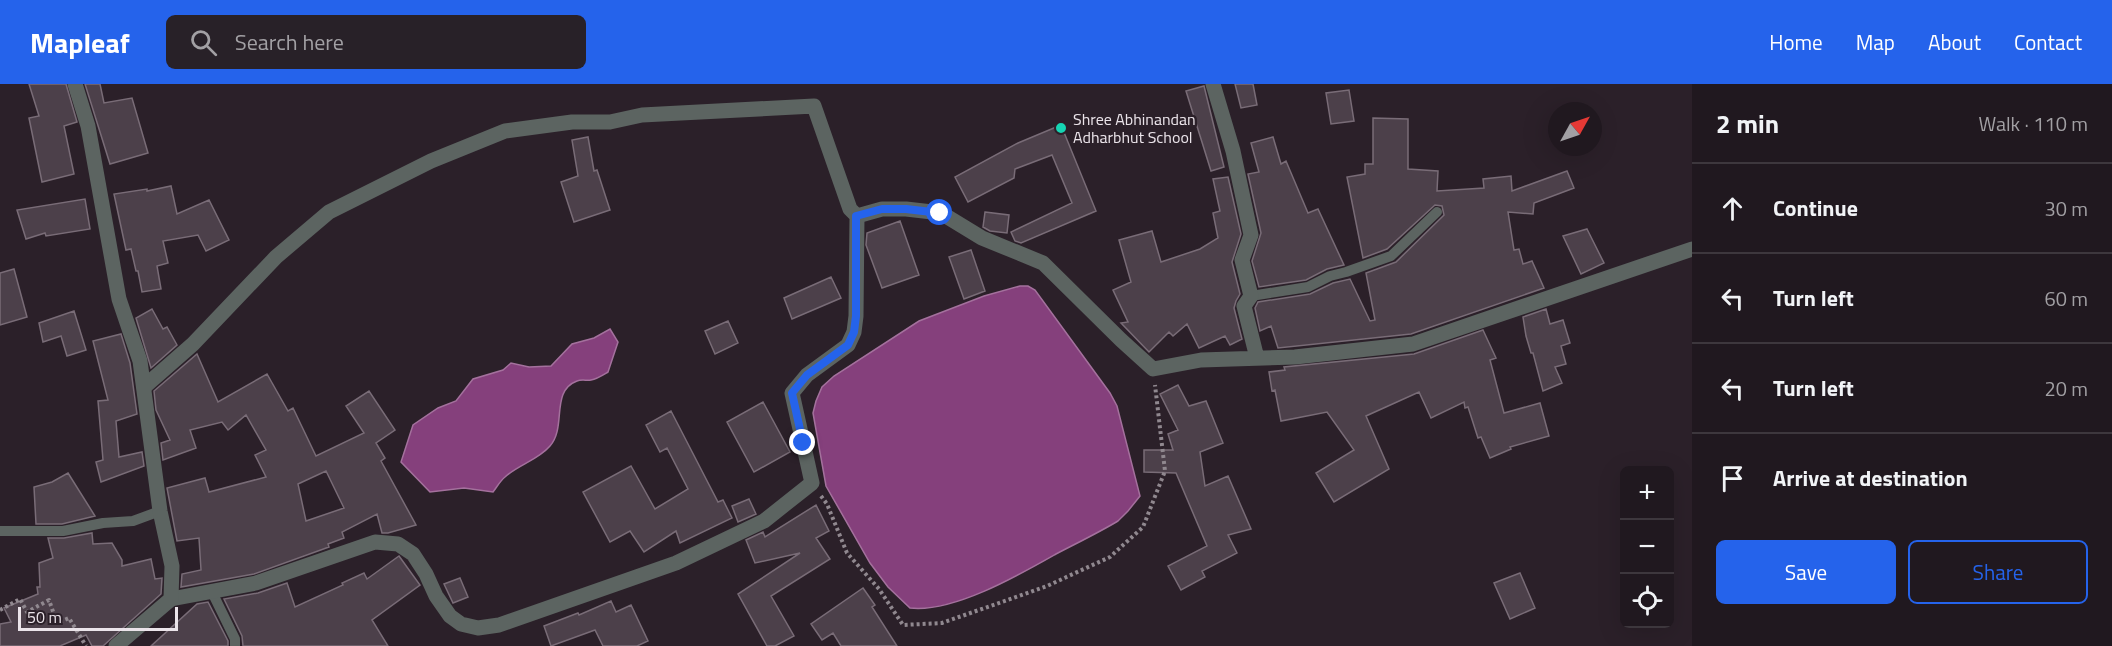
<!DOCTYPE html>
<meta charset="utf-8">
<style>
body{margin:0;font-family:"Titillium Web",sans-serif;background:#282128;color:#f1f3f6}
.controls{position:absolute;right:18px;bottom:18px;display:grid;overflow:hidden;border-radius:9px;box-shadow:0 6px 24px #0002}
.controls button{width:54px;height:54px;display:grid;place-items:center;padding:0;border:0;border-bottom:2px solid #3d373d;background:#20181f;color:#f1f3f6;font:30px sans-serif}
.compass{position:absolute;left:1548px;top:18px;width:54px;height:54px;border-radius:50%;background:#20181f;box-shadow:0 6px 24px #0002;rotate:50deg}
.scale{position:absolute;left:18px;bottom:15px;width:160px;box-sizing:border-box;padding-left:6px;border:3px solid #ebe4ea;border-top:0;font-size:16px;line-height:21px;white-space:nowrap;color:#ebe4ea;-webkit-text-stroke:4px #2b2029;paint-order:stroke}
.stop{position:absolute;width:18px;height:18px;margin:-14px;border:4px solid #2563eb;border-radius:50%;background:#fff}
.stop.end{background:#2563eb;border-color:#fff;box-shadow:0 2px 6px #0008}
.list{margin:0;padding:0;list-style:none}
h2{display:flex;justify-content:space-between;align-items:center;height:78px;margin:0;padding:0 24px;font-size:26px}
h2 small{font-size:20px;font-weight:400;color:#a2a0a4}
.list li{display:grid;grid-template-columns:39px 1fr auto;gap:18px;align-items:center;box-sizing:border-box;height:90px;padding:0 24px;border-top:2px solid #3d373d}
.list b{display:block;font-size:22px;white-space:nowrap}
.list em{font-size:20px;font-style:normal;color:#a2a0a4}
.actions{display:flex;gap:12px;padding:18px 24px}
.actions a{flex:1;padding:14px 0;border:2px solid #2563eb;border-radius:9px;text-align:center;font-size:21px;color:#2563eb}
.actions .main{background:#2563eb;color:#fff}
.icon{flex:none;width:33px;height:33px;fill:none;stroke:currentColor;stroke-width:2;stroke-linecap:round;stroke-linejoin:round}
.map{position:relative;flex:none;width:1692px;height:562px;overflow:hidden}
header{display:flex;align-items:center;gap:36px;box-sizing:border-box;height:84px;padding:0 30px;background:#2563eb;color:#fff}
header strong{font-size:28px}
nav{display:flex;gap:33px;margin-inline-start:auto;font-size:21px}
.search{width:420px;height:54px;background:#282128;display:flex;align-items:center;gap:15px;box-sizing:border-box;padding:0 21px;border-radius:9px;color:#a2a0a4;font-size:22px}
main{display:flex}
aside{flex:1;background:#20181f}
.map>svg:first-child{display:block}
</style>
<header>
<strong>Mapleaf</strong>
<div class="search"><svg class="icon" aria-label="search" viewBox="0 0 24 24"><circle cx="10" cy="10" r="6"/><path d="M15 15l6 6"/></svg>Search here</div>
<nav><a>Home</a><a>Map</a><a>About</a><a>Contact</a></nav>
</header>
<main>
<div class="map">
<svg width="1692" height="562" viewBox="0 0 1692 562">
<rect width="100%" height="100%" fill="#2b2029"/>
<!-- water -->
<path fill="#85407c" stroke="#a4719d" stroke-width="1.5" d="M 1020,202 L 1028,202 L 1035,206 L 1110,309 L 1117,322 L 1140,412 L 1128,427 L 1118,437 C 1098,449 1077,459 1056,470 C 1019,491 953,529 910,524 L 888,503 L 870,479 L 826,402 L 813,329 L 816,317 L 822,303 L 834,292 L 919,237 L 984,212 Z
M 610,245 L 618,258 L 608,288 C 603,291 597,295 591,296 C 587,297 582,295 577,297 C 550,307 567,343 550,362 C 538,376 518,381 505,393 C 500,397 497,403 493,408 L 464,404 L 430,408 L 401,378 L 413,341 L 438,324 L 456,317 L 473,295 L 503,286 L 511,279 L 529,283 L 551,282 L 572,260 L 594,254 Z"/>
<!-- building -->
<path fill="#4c404a" stroke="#796c77" stroke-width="1.5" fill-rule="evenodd" d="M 29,0 L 66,0 L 77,38 L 64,42 L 74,90 L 42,98 L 29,34 L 39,32 Z
M 85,0 L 100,0 L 104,19 L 132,14 L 148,69 L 110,80 Z
M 1235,0 L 1253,0 L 1257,21 L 1241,24 Z
M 1204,2 L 1224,83 L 1211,87 L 1186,7 Z
M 1349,6 L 1354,37 L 1331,40 L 1326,9 Z
M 1373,34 L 1408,35 L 1408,85 L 1438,87 L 1437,107 L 1484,104 L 1483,95 L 1511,92 L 1512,107 L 1567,87 L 1574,104 L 1534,119 L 1533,130 L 1508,128 L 1514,166 L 1519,165 L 1523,180 L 1532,177 L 1544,204 L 1411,250 L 1278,264 L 1271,242 L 1260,247 L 1255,224 L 1258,218 L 1310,210 L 1333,199 L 1350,195 L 1370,237 L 1375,236 L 1366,189 L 1396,178 L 1444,131 L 1442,122 L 1435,121 L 1387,165 L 1363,174 L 1347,93 L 1365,90 L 1365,80 L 1373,80 Z
M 1061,41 L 1096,127 L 1021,159 L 1015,157 L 1011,148 L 1072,119 L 1052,71 L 1015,85 L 1014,94 L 968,118 L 955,93 L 1018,59 Z
M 588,53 L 594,87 L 597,86 L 610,126 L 574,138 L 561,98 L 578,92 L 572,56 Z
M 1273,53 L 1281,80 L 1286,77 L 1308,129 L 1318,125 L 1344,181 L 1327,185 L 1306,196 L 1259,203 L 1252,177 L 1261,149 L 1248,90 L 1259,88 L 1251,59 Z
M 1228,93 L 1241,150 L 1232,178 L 1240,210 L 1236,217 L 1234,224 L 1242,255 L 1230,261 L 1225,252 L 1199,264 L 1187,240 L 1173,252 L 1169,248 L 1149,268 L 1121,239 L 1128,238 L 1113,206 L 1131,198 L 1119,156 L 1152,147 L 1161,178 L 1200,165 L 1218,154 L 1213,129 L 1220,127 L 1213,95 Z
M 171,102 L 177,130 L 209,116 L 229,156 L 206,167 L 198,151 L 163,157 L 168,179 L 157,182 L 161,205 L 142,208 L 138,187 L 136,187 L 131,165 L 126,166 L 114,110 L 147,105 L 147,107 Z
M 85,115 L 90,145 L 46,152 L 45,149 L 26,155 L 17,126 Z
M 985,128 L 1009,131 L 1007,149 L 990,147 L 983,143 Z
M 900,137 L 919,191 L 882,204 L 866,161 L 867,149 Z
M 1587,145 L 1604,179 L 1581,190 L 1563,152 Z
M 971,166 L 985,207 L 964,215 L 949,173 Z
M 14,185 L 27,233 L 0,241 L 0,189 Z
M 831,193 L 841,214 L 792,235 L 784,214 Z
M 152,225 L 163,245 L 167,243 L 177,261 L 151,284 L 136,234 Z
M 1546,225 L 1550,240 L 1563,236 L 1570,259 L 1561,262 L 1566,280 L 1555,283 L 1562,299 L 1543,307 L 1533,269 L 1531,269 L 1526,252 L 1523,233 Z
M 74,227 L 86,266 L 67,272 L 61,252 L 43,258 L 39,239 Z
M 728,237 L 738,259 L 715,270 L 705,247 Z
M 1483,246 L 1496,274 L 1490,276 L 1504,329 L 1540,319 L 1549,352 L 1510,363 L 1511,365 L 1490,374 L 1481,353 L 1478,354 L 1468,323 L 1465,324 L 1464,318 L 1431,334 L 1419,308 L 1366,332 L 1389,385 L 1334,418 L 1316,389 L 1354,366 L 1327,328 L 1281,337 L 1275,306 L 1272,307 L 1269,288 L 1285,286 L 1284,283 L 1414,270 Z
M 121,250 L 130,279 L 137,330 L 116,337 L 119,373 L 142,368 L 144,382 L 101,398 L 96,378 L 103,376 L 98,317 L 108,316 L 93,257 Z
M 197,270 L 218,318 L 267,290 L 288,327 L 293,324 L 316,372 L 364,349 L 346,322 L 369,307 L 395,346 L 376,359 L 385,374 L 381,377 L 416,441 L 388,449 L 382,449 L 377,430 L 342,448 L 344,454 L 328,460 L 329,463 L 254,490 L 181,503 L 182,490 L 201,486 L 199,454 L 177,457 L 167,404 L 205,394 L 209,408 L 266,393 L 255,371 L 266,366 L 246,331 L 228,346 L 222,338 L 190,346 L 196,364 L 163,376 L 161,359 L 170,356 L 156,326 L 154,307 ZM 326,387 L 344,424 L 306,437 L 298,400 Z
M 1178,301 L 1189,322 L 1206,317 L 1223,359 L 1200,368 L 1205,402 L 1228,392 L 1251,445 L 1228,451 L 1237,469 L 1202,487 L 1205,493 L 1181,506 L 1168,482 L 1207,462 L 1176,389 L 1144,388 L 1144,366 L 1173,366 L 1168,350 L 1178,346 L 1160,310 Z
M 763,318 L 790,368 L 754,388 L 727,338 Z
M 671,327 L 718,418 L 723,416 L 732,434 L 680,459 L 676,447 L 644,468 L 630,447 L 610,458 L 583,408 L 631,382 L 655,425 L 688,405 L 667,364 L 660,368 L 646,341 Z
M 68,389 L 95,432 L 62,440 L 36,440 L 34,403 L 52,398 Z
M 749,415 L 756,430 L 738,438 L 732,422 Z
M 816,421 L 829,447 L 816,454 L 830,475 L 771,512 L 794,552 L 775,562 L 767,562 L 738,510 L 800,469 L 755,479 L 746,456 L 763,448 L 765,453 Z
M 92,449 L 93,460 L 112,459 L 122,476 L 122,482 L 151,475 L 155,495 L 162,494 L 161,510 L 103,562 L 92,562 L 86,551 L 60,562 L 0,562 L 0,540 L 11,538 L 4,524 L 38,510 L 37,503 L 40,503 L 39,479 L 53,474 L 48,454 L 64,454 Z
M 399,472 L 420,501 L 372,536 L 388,562 L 243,562 L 242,552 L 224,515 L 258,509 L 287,499 L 295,523 L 343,501 L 342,499 L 364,489 L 367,495 Z
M 1520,489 L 1535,524 L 1510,535 L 1494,499 Z
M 460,494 L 468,513 L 453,519 L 444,500 Z
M 863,504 L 875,521 L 872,523 L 897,562 L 841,562 L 833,549 L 822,556 L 811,540 Z
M 611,517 L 616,528 L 631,521 L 648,557 L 637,562 L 603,562 L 595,546 L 551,562 L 544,542 L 578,529 L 579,531 Z
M 208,518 L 228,557 L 228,562 L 151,562 L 197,520 Z"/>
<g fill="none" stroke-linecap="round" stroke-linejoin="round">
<!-- path -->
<path stroke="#90888f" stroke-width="4" stroke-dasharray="3 3" stroke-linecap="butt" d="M 821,412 L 827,420 L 847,469 L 879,505 L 903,541 L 942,539 L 1047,502 L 1110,473 L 1143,443 L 1165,387 L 1155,301
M 0,526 L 20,515 L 27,528 L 49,516 L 57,539 L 69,534 L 86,562"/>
<!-- service -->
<path stroke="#5c6461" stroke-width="10" d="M 1251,212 L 1308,203 L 1330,192 L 1346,188 L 1391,172 L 1437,128
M 0,447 L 63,447 L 103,439 L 133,437 L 160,427
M 212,508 L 235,555 L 235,562"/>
<!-- minor -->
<path stroke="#5c6461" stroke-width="15" d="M 1213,0 L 1233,67 L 1251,151 L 1242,176 L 1251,212 L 1244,222 L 1257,274
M 144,303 L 193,260 L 276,173 L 329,128 L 431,77 L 505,47 L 572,38 L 610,38 L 642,31 L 814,22 L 850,125 L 857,132
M 171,515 L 256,499 L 375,458 L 398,460 L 413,470 L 426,490 L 436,512 L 450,532 L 461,540 L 478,544 L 499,541 L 676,479 L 764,437 L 812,399 L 792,309 L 807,291 L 848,261 L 854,248 L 856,232 L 857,132 L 882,125 L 906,125 L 941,129 L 982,154 L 1043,179 L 1121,256 L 1153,285 L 1201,276 L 1295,273 L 1413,260 L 1692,165"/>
<!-- tertiary -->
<path stroke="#5c6461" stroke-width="15" d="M 75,0 L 88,42 L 119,215 L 140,277 L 160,427 L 172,482 L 171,515 L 116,562"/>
</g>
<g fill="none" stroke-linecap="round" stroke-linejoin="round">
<!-- route -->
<path stroke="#2563eb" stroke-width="8" d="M 803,359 L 792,309 L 807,291 L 848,261 L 854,248 L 856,232 L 856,132 L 882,125 L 906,125 L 940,129"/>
</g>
<!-- markers -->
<circle fill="#16d5b3" stroke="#2b2029" stroke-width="2" cx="1061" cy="44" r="6"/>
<g text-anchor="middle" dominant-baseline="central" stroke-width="5" stroke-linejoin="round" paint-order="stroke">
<!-- poi labels -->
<g font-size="16" fill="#ebe4ea" stroke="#2b2029" text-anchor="start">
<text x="1073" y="35">Shree Abhinandan<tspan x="1073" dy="18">Adharbhut School</tspan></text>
</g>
</g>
</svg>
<div class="controls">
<button>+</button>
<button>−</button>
<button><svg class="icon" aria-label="locate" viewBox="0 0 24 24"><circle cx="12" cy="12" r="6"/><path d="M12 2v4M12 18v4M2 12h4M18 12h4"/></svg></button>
</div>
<svg class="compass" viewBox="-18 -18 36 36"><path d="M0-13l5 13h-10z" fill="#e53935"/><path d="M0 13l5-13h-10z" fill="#a2a0a4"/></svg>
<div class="scale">50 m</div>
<div class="stop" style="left:940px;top:129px"></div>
<div class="stop end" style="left:803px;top:359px"></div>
</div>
<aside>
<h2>2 min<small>Walk · 110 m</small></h2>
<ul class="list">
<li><svg class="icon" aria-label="ahead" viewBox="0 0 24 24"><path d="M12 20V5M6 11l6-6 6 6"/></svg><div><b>Continue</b></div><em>30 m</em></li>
<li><svg class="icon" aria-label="left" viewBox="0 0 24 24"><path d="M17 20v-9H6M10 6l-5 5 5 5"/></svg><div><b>Turn left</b></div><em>60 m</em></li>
<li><svg class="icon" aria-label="left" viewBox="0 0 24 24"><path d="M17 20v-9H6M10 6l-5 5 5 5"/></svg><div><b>Turn left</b></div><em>20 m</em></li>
<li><svg class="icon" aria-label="arrive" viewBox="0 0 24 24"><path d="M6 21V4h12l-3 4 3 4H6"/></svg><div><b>Arrive at destination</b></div></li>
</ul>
<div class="actions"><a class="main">Save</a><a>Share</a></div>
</aside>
</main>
